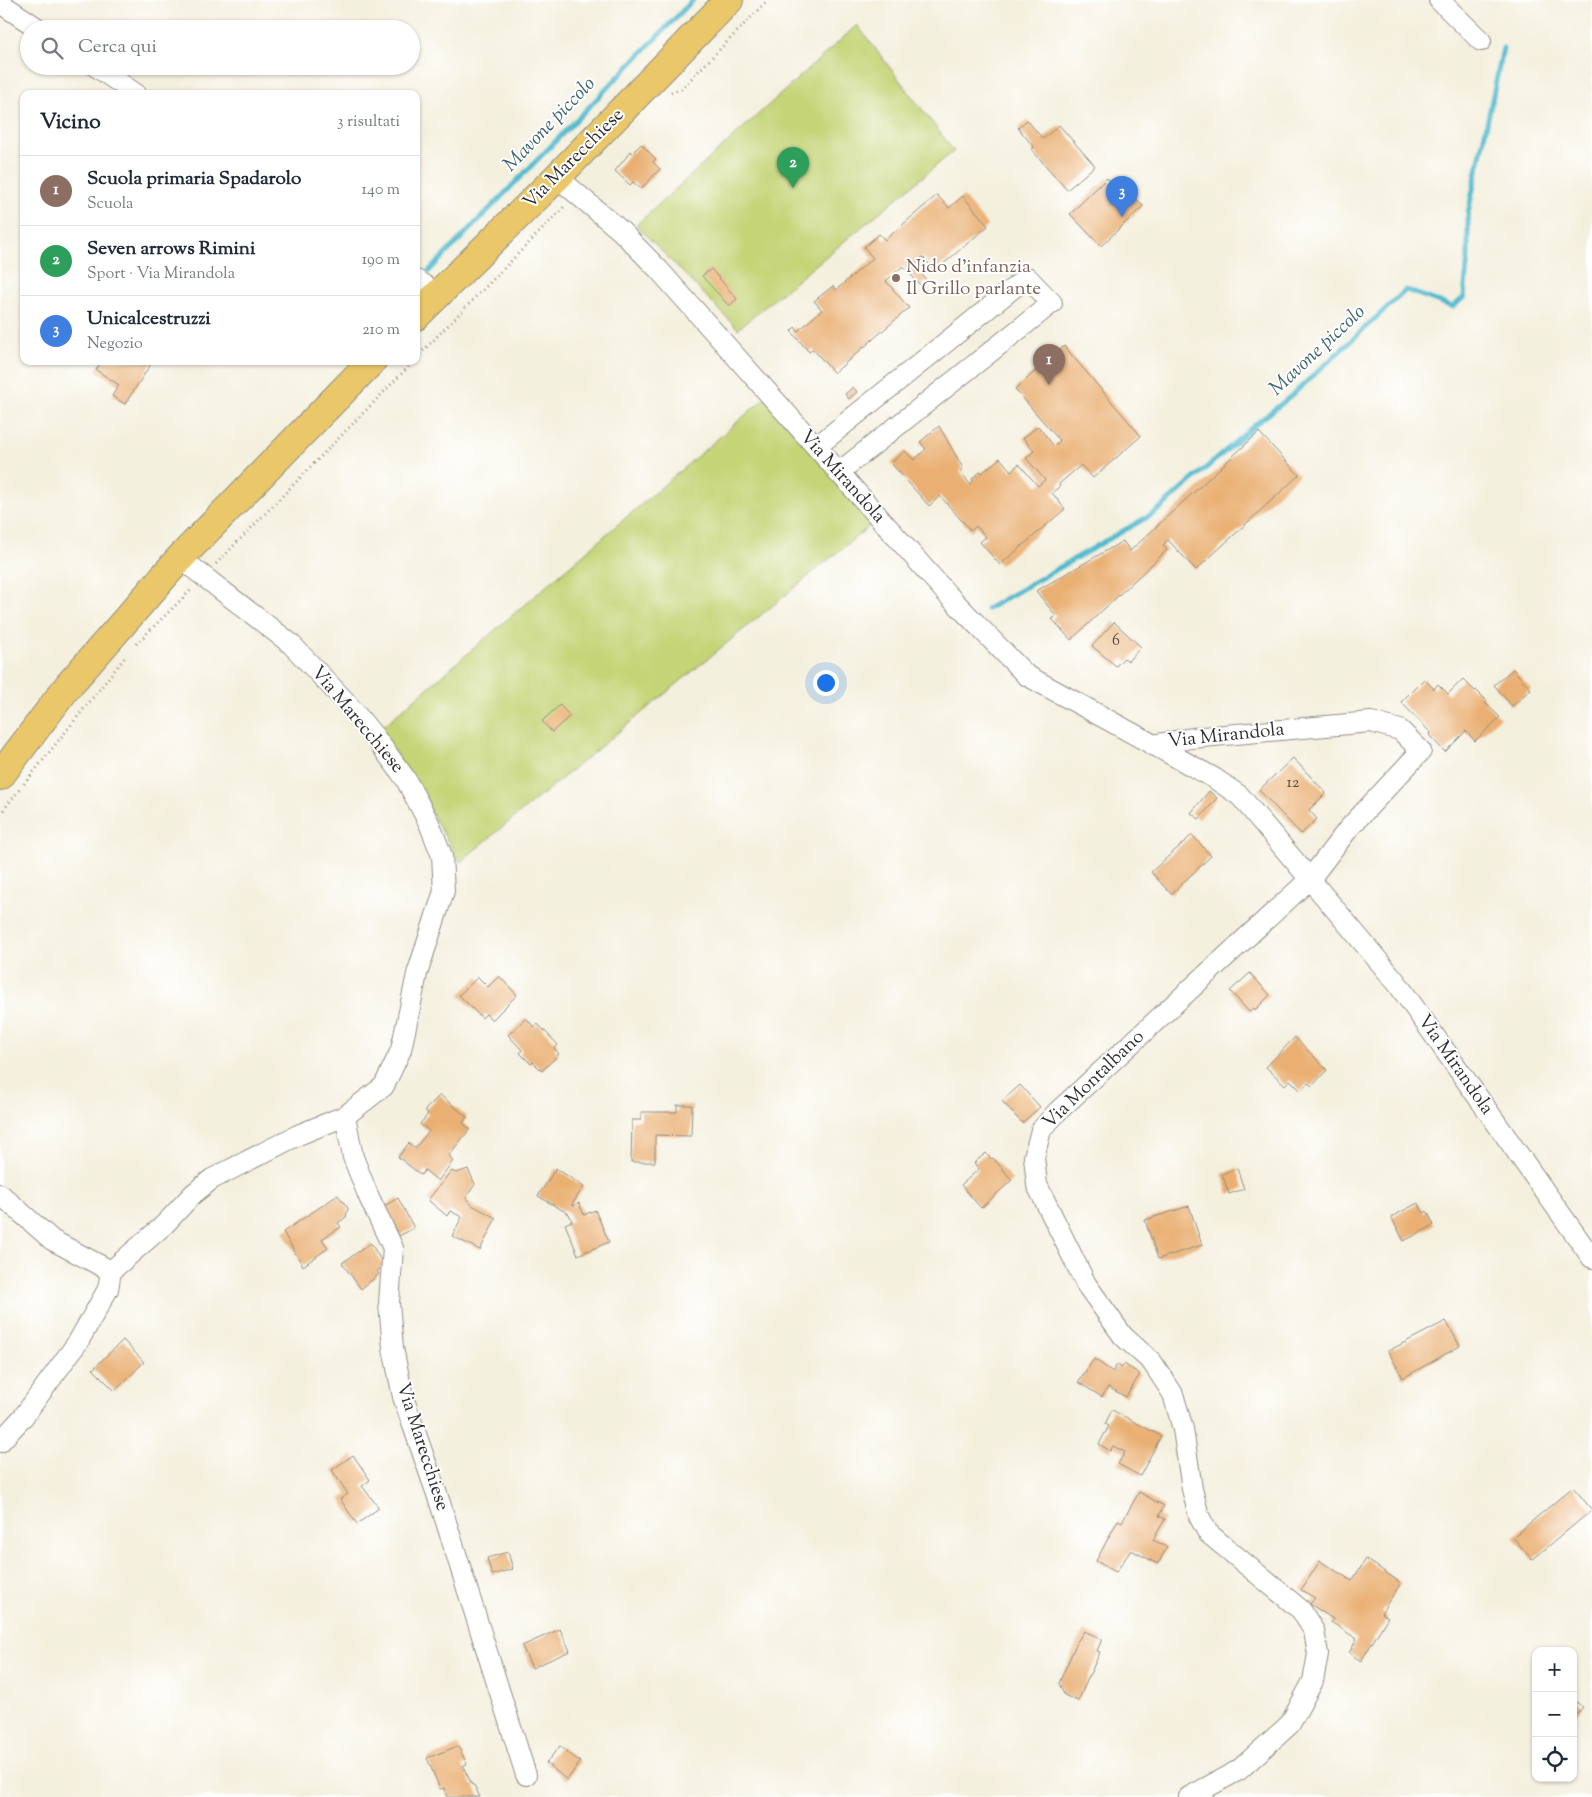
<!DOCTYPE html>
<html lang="it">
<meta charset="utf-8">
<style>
body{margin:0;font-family:"Sorts Mill Goudy",serif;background:#f6f6f7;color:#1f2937}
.controls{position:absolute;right:15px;bottom:15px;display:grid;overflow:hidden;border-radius:10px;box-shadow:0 1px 4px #0004}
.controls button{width:45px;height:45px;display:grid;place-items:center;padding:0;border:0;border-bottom:1px solid #e0e1e3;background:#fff;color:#1f2937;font:25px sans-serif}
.you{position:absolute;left:825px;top:682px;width:18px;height:18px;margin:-12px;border:4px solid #fff;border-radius:50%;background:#1a73e8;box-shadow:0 0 0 8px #1a73e833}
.badge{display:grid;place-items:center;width:32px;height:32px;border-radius:50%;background:#1f6fb2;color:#fff;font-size:16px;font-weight:700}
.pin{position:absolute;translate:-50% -41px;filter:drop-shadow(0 1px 2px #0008)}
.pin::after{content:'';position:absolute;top:26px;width:18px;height:15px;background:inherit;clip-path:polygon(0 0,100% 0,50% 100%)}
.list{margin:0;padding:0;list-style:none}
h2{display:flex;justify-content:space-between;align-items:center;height:65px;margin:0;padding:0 20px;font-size:21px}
h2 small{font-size:16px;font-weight:400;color:#747a83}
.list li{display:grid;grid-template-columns:32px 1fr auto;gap:15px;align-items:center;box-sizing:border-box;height:70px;padding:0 20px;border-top:1px solid #e0e1e3}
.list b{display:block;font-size:19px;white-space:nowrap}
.list p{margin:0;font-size:16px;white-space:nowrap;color:#747a83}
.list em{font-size:16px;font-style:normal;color:#747a83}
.icon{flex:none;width:28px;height:28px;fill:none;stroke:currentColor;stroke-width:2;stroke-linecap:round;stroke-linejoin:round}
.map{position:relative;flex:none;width:1592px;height:1797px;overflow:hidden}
.search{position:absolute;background:#fff;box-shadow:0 1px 4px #0004;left:20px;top:20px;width:400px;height:55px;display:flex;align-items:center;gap:12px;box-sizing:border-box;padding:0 18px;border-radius:28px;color:#747a83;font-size:19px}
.panel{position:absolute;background:#fff;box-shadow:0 1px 4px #0004;left:20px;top:90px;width:400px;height:275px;border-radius:10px}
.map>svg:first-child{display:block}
</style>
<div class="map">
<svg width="1592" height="1797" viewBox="0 0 1592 1797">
<rect width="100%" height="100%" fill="#fff"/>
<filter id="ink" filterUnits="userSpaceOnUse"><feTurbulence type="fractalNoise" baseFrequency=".02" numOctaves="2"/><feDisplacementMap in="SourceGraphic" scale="10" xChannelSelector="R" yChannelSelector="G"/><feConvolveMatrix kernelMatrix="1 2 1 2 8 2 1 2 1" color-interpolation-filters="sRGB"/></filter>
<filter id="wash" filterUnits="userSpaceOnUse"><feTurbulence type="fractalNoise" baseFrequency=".0096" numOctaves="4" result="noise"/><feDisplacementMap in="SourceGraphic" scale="20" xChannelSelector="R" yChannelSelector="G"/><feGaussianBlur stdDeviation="1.12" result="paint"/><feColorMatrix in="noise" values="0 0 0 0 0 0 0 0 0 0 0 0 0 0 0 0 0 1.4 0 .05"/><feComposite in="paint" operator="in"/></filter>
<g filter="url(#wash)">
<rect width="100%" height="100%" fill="#f4f0de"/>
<!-- green -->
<path fill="#c4d476" stroke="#788050" d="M 857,25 L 954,151 L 738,329 L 636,225 Z
M 765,398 L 872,524 L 460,862 L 381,728 Z"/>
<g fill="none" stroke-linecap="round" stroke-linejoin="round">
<!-- stream -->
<path stroke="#51bacf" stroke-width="5" d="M 429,271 L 693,0
M 987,609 L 1156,512 L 1257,423 L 1290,397 L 1406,290 L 1453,307 L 1464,297 L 1468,255 L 1468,213 L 1503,48"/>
</g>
<g id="blocks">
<!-- building -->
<path fill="#eab073" d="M 1027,120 L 1043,139 L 1059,125 L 1095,166 L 1067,190 L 1032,150 L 1034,147 L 1018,128 Z
M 641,144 L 656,159 L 653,162 L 660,169 L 641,189 L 633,182 L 630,185 L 615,171 L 631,151 L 632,153 Z
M 1107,178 L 1115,186 L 1120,181 L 1143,206 L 1101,246 L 1070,214 Z
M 937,195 L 949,208 L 963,196 L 988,226 L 935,271 L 923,257 L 914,265 L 927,281 L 921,286 L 903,266 L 886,281 L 909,308 L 834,373 L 813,349 L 809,352 L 791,331 L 795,327 L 798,331 L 822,310 L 814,301 L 833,286 L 836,290 L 873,258 L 864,247 L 879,234 L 885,240 Z
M 711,269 L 737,299 L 729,306 L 702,276 Z
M 1064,346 L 1141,436 L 1093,478 L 1081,465 L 1059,484 L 1060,486 L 1052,493 L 1065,509 L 1000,565 L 980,542 L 986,537 L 976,526 L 971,531 L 940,496 L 929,506 L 891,463 L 905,451 L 914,460 L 926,449 L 920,442 L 939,426 L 963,468 L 960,471 L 970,484 L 973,481 L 972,479 L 981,471 L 982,473 L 1000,458 L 1011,471 L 1019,464 L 1038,486 L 1045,480 L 1026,458 L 1034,451 L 1023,438 L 1038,426 L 1054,446 L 1060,441 L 1015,389 Z
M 102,361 L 153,361 L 125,404 L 112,396 L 119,385 L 96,370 Z
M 853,387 L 857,392 L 849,399 L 845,394 Z
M 1259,432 L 1299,475 L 1196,570 L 1168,540 L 1163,545 L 1167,550 L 1071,640 L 1052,619 L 1056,616 L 1036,591 L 1123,541 L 1130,551 Z
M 1114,622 L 1141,647 L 1128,661 L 1124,658 L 1116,666 L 1092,646 Z
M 1513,669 L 1531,689 L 1512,706 L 1494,685 Z
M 1424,679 L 1434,689 L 1438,684 L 1448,694 L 1463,679 L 1475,691 L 1476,690 L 1487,701 L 1485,703 L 1500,717 L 1475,741 L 1466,731 L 1445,752 L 1429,735 L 1431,733 L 1401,702 Z
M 560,705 L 570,716 L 552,732 L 542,721 Z
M 1293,758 L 1326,793 L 1309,810 L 1317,819 L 1301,834 L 1259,790 Z
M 1209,791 L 1217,798 L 1199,819 L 1191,813 Z
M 1192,835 L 1211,856 L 1171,894 L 1151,872 Z
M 1250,973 L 1270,995 L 1255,1010 L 1254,1008 L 1249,1012 L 1230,991 Z
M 499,976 L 517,995 L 492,1020 L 486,1014 L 482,1018 L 459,995 L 478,977 L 488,987 Z
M 526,1018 L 534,1027 L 538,1024 L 558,1045 L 554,1048 L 559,1054 L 542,1071 L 533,1062 L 531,1064 L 520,1053 L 522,1050 L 508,1035 Z
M 1295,1037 L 1327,1070 L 1312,1086 L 1308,1083 L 1301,1091 L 1290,1080 L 1285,1085 L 1266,1067 Z
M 1020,1085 L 1040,1107 L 1022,1123 L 1002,1101 Z
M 440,1095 L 467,1117 L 463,1123 L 470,1129 L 449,1155 L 453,1161 L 438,1181 L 425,1170 L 421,1175 L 398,1157 L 409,1143 L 415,1148 L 429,1131 L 420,1124 L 428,1114 L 425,1110 Z
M 677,1105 L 692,1105 L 691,1136 L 655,1135 L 655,1162 L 631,1162 L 632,1120 L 641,1120 L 641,1112 L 677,1112 Z
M 986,1153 L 991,1159 L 993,1158 L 1012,1180 L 981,1208 L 961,1185 L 979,1169 L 974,1163 Z
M 556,1168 L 584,1187 L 572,1204 L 573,1206 L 579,1203 L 584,1215 L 595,1210 L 609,1242 L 578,1255 L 565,1224 L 572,1221 L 569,1214 L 538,1196 Z
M 1237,1168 L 1244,1189 L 1229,1194 L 1222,1174 Z
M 468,1169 L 475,1184 L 466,1198 L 472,1205 L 496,1218 L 480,1250 L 452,1236 L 462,1217 L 450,1211 L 447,1216 L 428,1200 L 451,1171 L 456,1173 Z
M 338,1195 L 348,1208 L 346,1217 L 338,1223 L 341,1227 L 322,1239 L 328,1248 L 303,1266 L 283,1232 Z
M 398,1198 L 414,1228 L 397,1237 L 381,1208 Z
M 1418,1203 L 1424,1213 L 1427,1211 L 1434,1225 L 1404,1241 L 1391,1217 Z
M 1189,1206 L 1202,1245 L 1158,1259 L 1145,1220 Z
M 371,1243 L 384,1266 L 377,1271 L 379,1274 L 361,1289 L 342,1263 Z
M 1446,1321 L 1460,1346 L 1403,1378 L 1388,1351 Z
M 123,1340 L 144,1362 L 115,1391 L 93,1369 Z
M 1094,1359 L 1113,1372 L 1117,1364 L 1122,1368 L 1124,1364 L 1140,1374 L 1126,1397 L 1108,1387 L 1102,1397 L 1078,1382 Z
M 1112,1410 L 1161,1436 L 1140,1476 L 1118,1464 L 1125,1452 L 1113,1446 L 1110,1451 L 1099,1444 L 1109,1426 L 1105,1424 Z
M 353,1455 L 370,1480 L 362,1486 L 379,1508 L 357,1524 L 340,1499 L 348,1494 L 332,1470 Z
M 1573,1487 L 1592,1510 L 1532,1560 L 1513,1537 Z
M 1139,1492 L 1164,1506 L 1159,1516 L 1165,1519 L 1153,1540 L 1167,1547 L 1158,1564 L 1131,1550 L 1116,1572 L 1096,1561 L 1118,1520 L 1122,1522 Z
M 508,1552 L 513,1569 L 492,1575 L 487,1558 Z
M 1366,1559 L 1401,1583 L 1381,1613 L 1388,1617 L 1361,1661 L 1349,1653 L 1357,1639 L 1331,1622 L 1333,1619 L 1310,1604 L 1315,1598 L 1301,1590 L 1320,1561 L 1352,1581 Z
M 560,1629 L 570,1651 L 532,1668 L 522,1646 Z
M 1084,1631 L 1102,1639 L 1097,1651 L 1100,1652 L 1078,1701 L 1064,1695 L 1059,1683 L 1077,1642 Z
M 1573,1700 L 1583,1707 L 1573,1719 Z
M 458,1746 L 467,1764 L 463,1766 L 472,1785 L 474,1785 L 480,1797 L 447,1797 L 444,1788 L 440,1789 L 427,1758 Z
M 560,1746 L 580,1762 L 567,1780 L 546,1763 Z"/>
</g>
</g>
<g filter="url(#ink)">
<use href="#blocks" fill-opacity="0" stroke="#908e84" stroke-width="1"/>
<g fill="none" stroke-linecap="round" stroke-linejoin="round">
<!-- street casing -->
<g stroke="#908e84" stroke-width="22">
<path id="street" d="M 1439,0 L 1481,41
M 0,3 L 39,29
M 95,66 L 136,94
M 557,177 L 621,231 L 659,270 L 948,595 L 1026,675 L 1214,778 L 1240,796 L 1397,983 L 1592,1258
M 416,280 L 438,294
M 816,447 L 1027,277 L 1052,303 L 838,473
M 1152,745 L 1192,738 L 1371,722 L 1400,730 L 1421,751 L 1349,828 L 1310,879 L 1057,1112 L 1041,1130 L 1034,1157 L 1037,1185 L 1086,1284 L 1123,1336 L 1152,1362 L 1173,1394 L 1183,1429 L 1192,1489 L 1199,1516 L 1208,1533 L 1301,1610 L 1314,1631 L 1318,1654 L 1313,1681 L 1290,1724 L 1239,1770 L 1189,1797
M 345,1116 L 353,1157 L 368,1195 L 393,1248 L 389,1303 L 393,1348 L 403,1397 L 440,1503 L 526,1775
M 0,1194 L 52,1240 L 111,1271 L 165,1224 L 193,1194 L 212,1179 L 298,1135 L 345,1116 L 384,1086 L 401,1050 L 417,974 L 444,891 L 442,856 L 429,823 L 405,778 L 374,736 L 345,701 L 291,644 L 180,558
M 0,1442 L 23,1417 L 78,1342 L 108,1289 L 111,1271"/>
</g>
<!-- primary casing -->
<g stroke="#908e84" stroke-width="30">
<path id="primary" d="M 416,316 L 557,177 L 729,0
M 0,776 L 68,686 L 180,558 L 372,361"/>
</g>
<!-- path -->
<path stroke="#908e84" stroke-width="3" stroke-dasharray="1 4" stroke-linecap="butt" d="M 671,92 L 681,89 L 768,0
M 416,358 L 564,207
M 216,564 L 414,361
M 136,644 L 192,589
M 24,784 L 126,656
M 0,814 L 20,789"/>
<!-- street -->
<use href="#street" stroke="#fff" stroke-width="20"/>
<!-- primary -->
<use href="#primary" stroke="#eac769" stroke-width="28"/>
</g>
</g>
<!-- markers -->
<circle fill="#8d6e63" stroke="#fff" stroke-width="2" cx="896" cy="278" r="5"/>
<g text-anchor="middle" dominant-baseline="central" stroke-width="4" stroke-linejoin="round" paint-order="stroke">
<!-- number labels -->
<g font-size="16" fill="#5b4c3d">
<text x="1116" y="641">6</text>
<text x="1293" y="783">12</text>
</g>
<!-- street labels -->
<g font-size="19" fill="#2b2b2b" stroke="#fff">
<text transform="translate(574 159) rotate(-45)">Via Marecchiese</text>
<text transform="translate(842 477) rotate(48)">Via Mirandola</text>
<text transform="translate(357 720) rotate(50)">Via Marecchiese</text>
<text transform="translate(1226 736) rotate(-6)">Via Mirandola</text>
<text transform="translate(1455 1065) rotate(55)">Via Mirandola</text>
<text transform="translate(1094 1080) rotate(-44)">Via Montalbano</text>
<text transform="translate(422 1447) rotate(72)">Via Marecchiese</text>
</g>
<!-- education labels -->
<g font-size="19" fill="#785e54" stroke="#fff" text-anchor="start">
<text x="906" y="267">Nido d'infanzia<tspan x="906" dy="22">Il Grillo parlante</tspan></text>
</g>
<!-- water labels -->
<g font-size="20" font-style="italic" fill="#3a646d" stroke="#fff">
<text transform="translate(550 125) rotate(-46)">Mavone piccolo</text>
<text transform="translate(1318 351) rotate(-43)">Mavone piccolo</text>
</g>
</g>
</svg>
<div class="controls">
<button>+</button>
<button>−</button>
<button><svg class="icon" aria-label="locate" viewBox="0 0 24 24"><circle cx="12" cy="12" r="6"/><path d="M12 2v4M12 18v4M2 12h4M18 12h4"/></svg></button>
</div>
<div class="you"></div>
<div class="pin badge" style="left:1049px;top:385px;background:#8d6e63">1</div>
<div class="pin badge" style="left:793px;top:188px;background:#2e9e5b">2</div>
<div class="pin badge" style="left:1122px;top:217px;background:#3f7fe0">3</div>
<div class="search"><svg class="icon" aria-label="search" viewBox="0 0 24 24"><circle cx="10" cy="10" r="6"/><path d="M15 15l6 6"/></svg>Cerca qui</div>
<section class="panel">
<h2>Vicino<small>3 risultati</small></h2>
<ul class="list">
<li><span class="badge" style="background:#8d6e63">1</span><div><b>Scuola primaria Spadarolo</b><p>Scuola</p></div><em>140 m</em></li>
<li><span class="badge" style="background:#2e9e5b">2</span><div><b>Seven arrows Rimini</b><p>Sport · Via Mirandola</p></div><em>190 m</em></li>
<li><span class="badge" style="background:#3f7fe0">3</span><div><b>Unicalcestruzzi</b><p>Negozio</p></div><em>210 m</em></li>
</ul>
</section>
</div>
